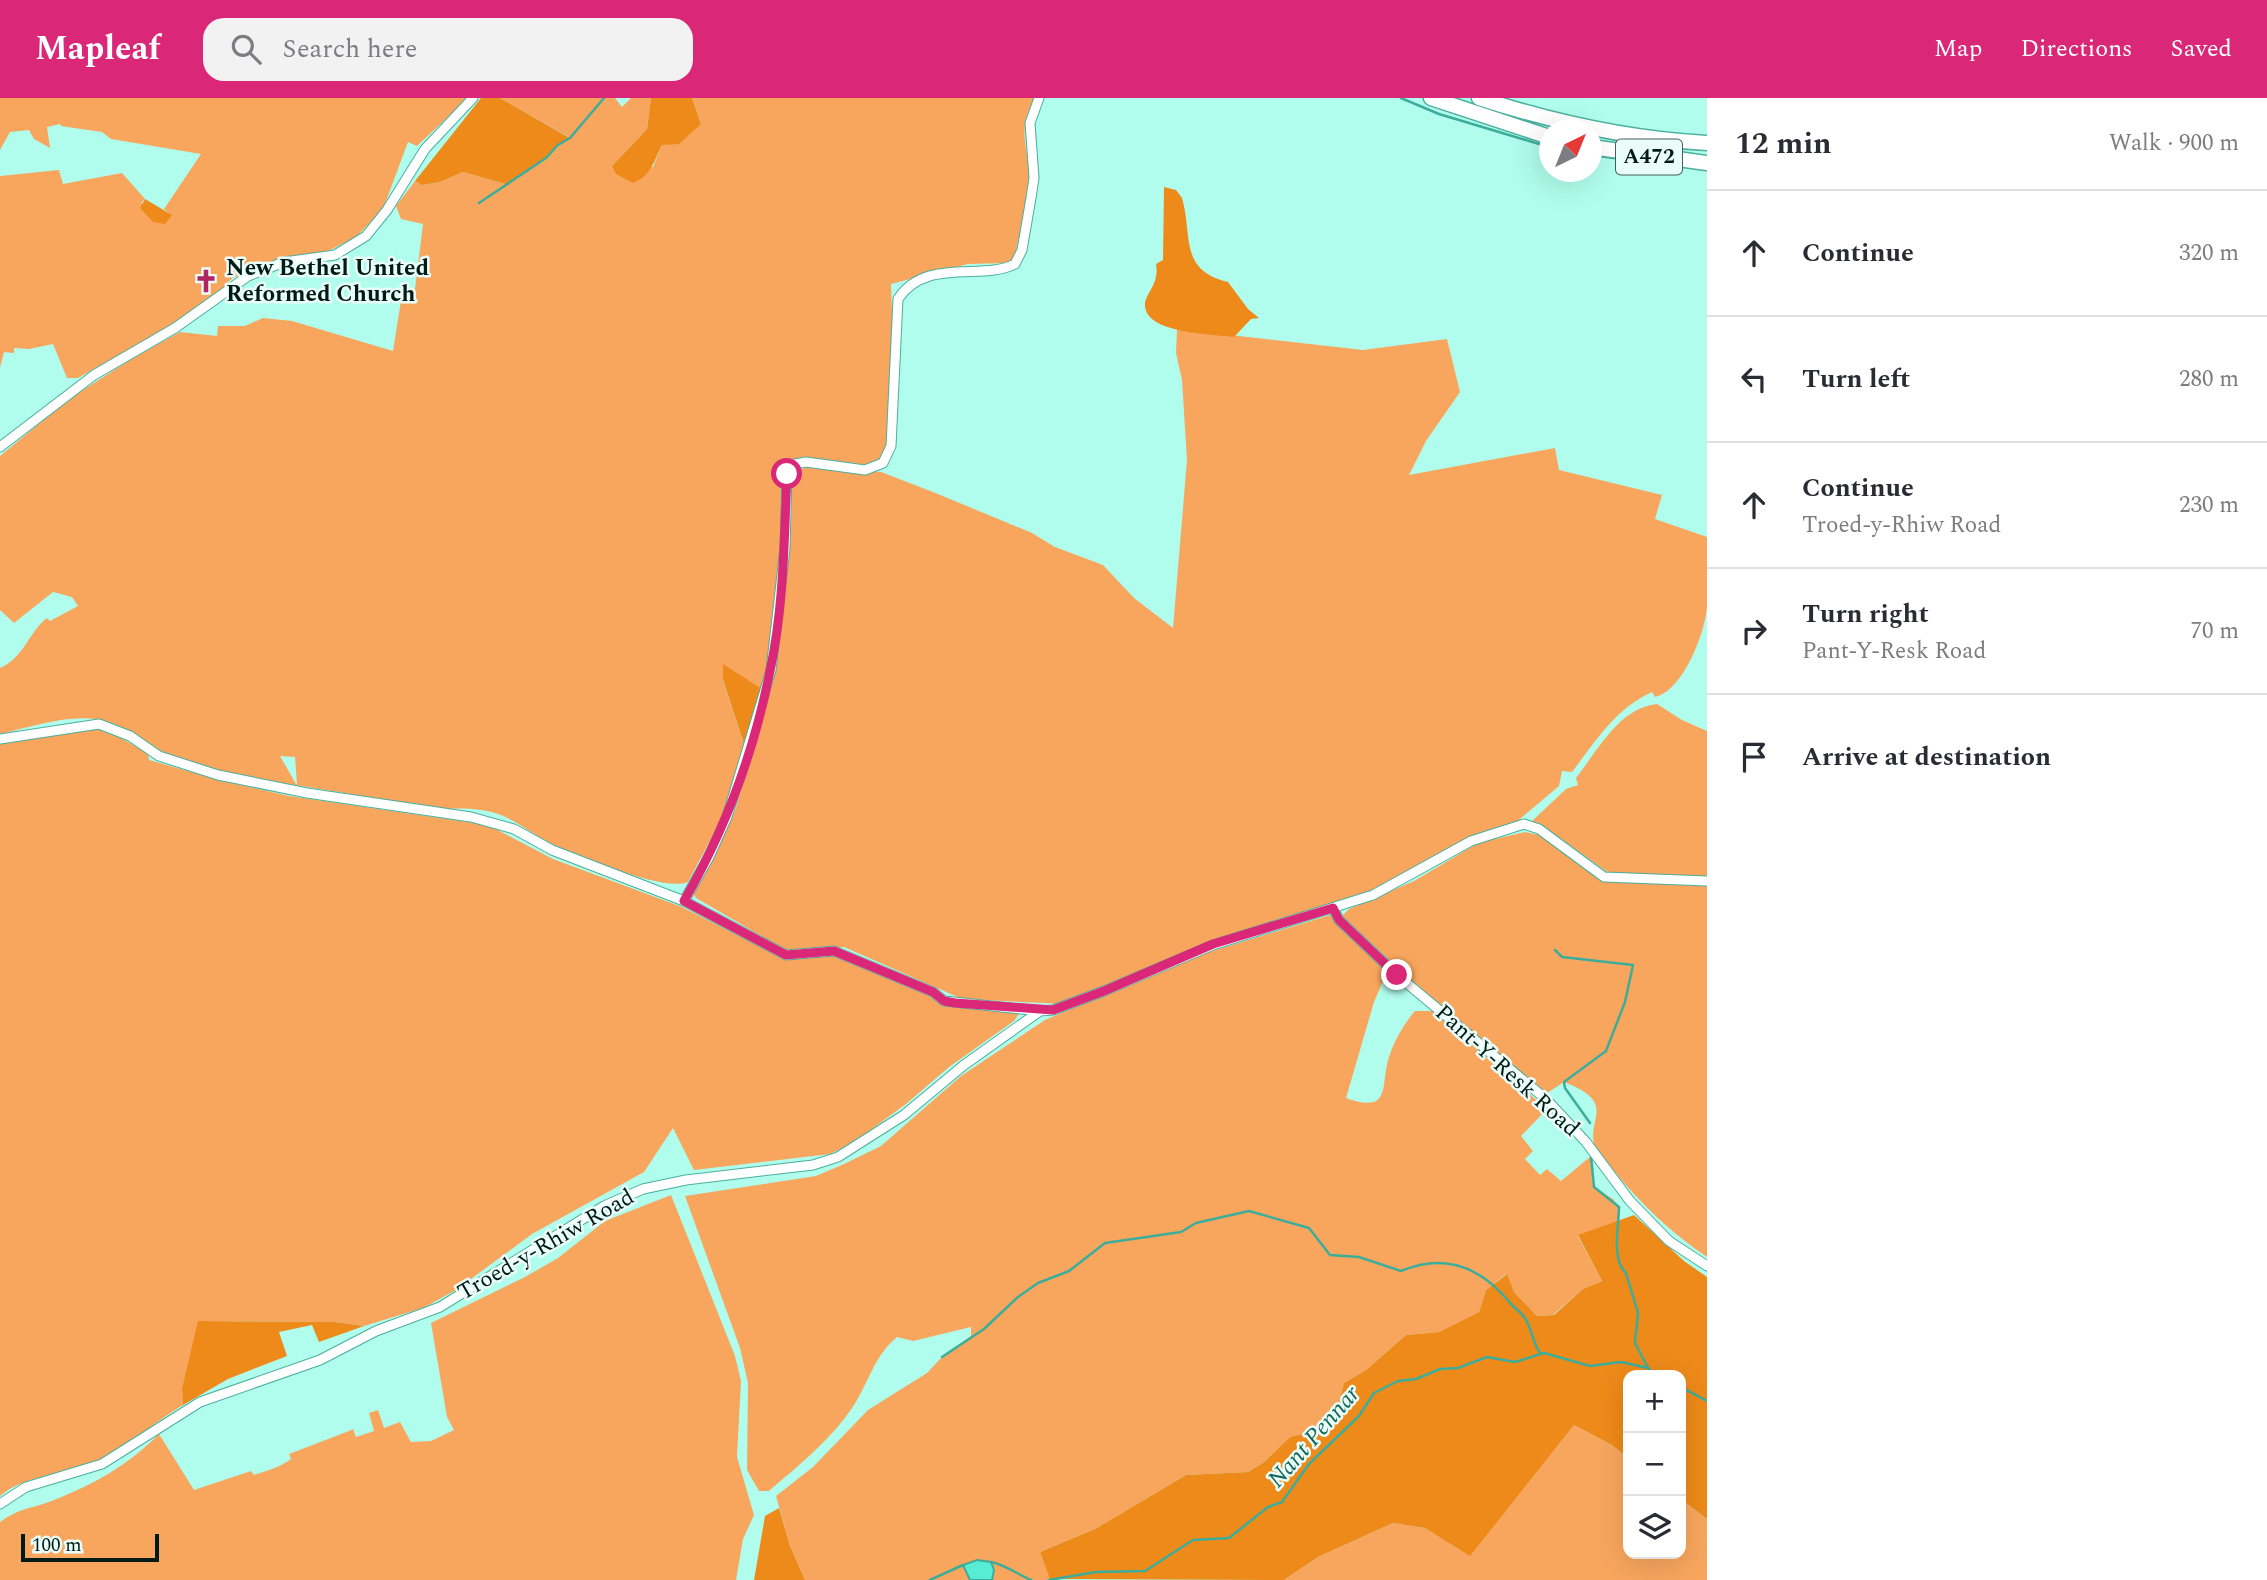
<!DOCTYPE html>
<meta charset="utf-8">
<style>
body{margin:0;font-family:Spectral,serif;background:#f2f2f3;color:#2b2b33}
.controls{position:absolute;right:21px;bottom:21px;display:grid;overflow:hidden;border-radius:14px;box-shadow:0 7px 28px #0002}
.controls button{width:63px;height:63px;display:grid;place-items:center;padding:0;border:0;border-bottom:2px solid #e1e1e2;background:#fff;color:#2b2b33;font:35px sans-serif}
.compass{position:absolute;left:1539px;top:21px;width:63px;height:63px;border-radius:50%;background:#fff;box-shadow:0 7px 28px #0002;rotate:43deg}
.scale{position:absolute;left:21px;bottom:18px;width:138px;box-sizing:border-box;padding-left:7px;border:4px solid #001b16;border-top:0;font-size:19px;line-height:24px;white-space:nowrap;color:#001b16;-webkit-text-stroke:5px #ebfdf9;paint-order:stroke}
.stop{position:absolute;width:21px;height:21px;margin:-16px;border:5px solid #db2777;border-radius:50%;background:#fff}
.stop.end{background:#db2777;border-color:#fff;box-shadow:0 2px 7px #0008}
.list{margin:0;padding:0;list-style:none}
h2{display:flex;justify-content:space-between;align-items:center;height:91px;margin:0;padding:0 28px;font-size:30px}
h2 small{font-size:23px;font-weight:400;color:#7c7c81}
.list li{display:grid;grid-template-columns:46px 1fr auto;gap:21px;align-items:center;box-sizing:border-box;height:126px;padding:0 28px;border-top:2px solid #e1e1e2}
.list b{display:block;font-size:26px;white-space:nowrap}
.list p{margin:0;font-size:23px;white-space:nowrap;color:#7c7c81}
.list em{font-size:23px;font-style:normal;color:#7c7c81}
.icon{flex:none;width:38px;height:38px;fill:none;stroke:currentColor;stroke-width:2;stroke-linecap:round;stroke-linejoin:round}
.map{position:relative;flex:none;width:1707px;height:1482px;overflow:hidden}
header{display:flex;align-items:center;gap:42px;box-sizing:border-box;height:98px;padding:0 35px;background:#db2777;color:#fff}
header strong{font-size:33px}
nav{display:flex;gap:38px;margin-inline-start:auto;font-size:24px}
.search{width:490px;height:63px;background:#f2f2f3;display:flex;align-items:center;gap:18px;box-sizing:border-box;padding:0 24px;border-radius:21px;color:#7c7c81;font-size:26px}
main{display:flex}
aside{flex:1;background:#fff}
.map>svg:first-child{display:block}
</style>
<header>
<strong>Mapleaf</strong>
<div class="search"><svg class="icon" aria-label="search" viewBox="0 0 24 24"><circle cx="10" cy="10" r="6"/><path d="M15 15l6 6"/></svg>Search here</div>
<nav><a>Map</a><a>Directions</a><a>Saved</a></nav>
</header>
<main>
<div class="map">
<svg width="1707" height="1482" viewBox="0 0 1707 1482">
<rect width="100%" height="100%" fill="#b0fded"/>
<!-- green -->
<path fill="#f8a65e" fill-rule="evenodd" d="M 0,0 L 468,0 L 417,48 L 408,44 L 383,111 L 356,139 L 326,154 L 277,161 L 233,180 L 228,184 L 230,186 L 179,223 L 78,280 L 67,280 L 53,246 L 29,251 L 14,250 L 14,255 L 4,254 L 0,270 L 0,78 L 59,72 L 63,86 L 122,75 L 145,101 L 141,105 L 171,117 L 164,111 L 201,56 L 111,41 L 102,34 L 61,28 L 60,26 L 47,29 L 50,50 L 34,41 L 29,32 L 10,34 L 0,52 Z
M 500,0 L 615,0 L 622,9 L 631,0 L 651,0 L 647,31 L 612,68 L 653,69 L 662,47 L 701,26 L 692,0 L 1035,0 C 1015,34 1030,49 1029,84 C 1028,108 1019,134 1015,158 L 1009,165 L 968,166 L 891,186 L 893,241 L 887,349 L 881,363 L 873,367 L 789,361 L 784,383 L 783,442 L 768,571 L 761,590 L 724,567 L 723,583 L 745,649 L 721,722 L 688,784 C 665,794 584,760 558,749 C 539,741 522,726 501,717 C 482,710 462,710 442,711 L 241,678 C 216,672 186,667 163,655 C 141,643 122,625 96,621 C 66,617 29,629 0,636 L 0,570 C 24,560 30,532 47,520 L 50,523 L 78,508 L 72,499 L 53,494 L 14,525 L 0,512 L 0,358 L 69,301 L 133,260 L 180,234 L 217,238 L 218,228 L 245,228 L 263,220 L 292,223 L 393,253 L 403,190 L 415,191 L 423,126 L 401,121 L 396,108 L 415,83 L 422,87 L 440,84 L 463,74 L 509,87 L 515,79 L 546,60 L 569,39 ZM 280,658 L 295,659 L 297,686 L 296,686 Z
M 1177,231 L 1363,252 L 1447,241 L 1460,294 L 1426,343 L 1409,377 L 1555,350 L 1559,372 L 1662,397 L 1655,421 L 1707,439 C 1707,462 1707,486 1707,509 C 1705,535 1683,593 1655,599 L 1652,594 C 1616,610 1595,644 1572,674 L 1562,673 L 1559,688 L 1514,726 L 1369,795 L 1064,906 L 962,901 L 844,849 L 789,854 L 696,800 L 693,795 L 735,713 L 770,593 L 791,438 L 792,377 L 806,369 L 881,374 L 933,394 L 1032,435 L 1055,449 L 1103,467 L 1134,500 L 1173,530 L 1187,362 L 1182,282 L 1176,255 Z
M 1657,606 L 1682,622 L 1707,633 L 1707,778 L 1610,776 L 1553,735 L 1531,724 L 1566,691 L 1578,687 L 1576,680 C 1598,652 1619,610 1657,606 Z
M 87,631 L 106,632 L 148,655 L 149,662 L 223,683 L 289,698 L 488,727 L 553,761 L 682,809 L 786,862 L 835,856 L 931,896 L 949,909 L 1021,913 L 1014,923 L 949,969 L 906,1006 L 854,1044 L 830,1056 L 694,1072 L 673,1030 L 644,1074 L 532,1136 L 456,1192 L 423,1210 L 364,1228 L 335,1224 L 199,1223 L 182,1290 L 183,1307 C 152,1325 125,1353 92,1366 C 61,1378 26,1376 0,1398 L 0,646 Z
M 1525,734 L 1539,737 L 1602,783 L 1707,788 L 1707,1159 C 1670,1134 1642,1107 1613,1072 C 1608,1066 1599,1059 1596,1052 C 1583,1022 1621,1006 1564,984 L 1547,995 L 1417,888 L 1342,818 L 1349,811 L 1414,783 L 1478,745 Z
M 1330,817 L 1387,874 L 1374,904 L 1346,1000 C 1394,1017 1379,986 1390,956 C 1395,942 1405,924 1415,913 L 1432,913 L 1547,1011 L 1521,1038 L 1533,1053 L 1525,1061 L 1540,1077 L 1547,1071 L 1561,1083 L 1591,1058 L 1594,1089 L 1613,1101 L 1619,1109 L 1619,1123 L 1578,1138 L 1602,1183 L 1583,1191 L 1553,1217 L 1537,1218 L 1514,1194 L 1506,1176 L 1486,1192 L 1479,1214 L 1439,1234 L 1406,1237 L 1366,1272 L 1344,1285 L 1339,1304 L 1315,1333 L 1290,1339 L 1263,1365 L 1248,1374 L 1186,1377 L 1095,1431 L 1040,1454 L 1051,1482 L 805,1482 L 790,1448 L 776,1398 L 813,1369 L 868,1312 L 927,1275 L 942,1259 L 971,1238 L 971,1229 L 913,1243 L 897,1239 C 874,1258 869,1284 854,1307 C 832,1341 799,1367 769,1393 L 759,1393 L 747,1372 L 748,1285 L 740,1250 L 685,1098 L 816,1078 L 844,1066 L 881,1048 L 961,978 L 1045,922 L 1190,860 Z
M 671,1097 L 735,1258 L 741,1283 L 737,1359 L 754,1417 L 743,1441 L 736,1482 L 0,1482 L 0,1424 C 21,1409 32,1411 54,1402 C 95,1386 128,1367 159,1336 L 194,1392 L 251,1373 L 254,1377 C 266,1373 281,1369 291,1361 L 289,1356 L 349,1333 L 353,1331 L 356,1339 L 374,1333 L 369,1315 L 378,1312 L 384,1330 L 400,1324 L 411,1344 L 431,1343 L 454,1332 L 447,1319 L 431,1225 L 525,1179 L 558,1160 L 605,1123 Z
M 1574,1327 L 1612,1347 L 1628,1360 L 1628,1456 L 1681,1456 L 1681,1401 L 1707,1421 L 1707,1482 L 1284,1482 L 1318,1459 L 1393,1425 L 1425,1430 L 1470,1457 Z"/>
<!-- forest -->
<path fill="#ee8a19" d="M 481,0 L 500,0 L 570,40 C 560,45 555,52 547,59 C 535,69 519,73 509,87 L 463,74 L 440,84 L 422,87 L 415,83 Z
M 651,0 L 692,0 L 701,26 L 679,46 L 662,47 C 654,63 651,78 633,85 L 616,76 L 612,68 L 647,31 Z
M 1164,89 L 1176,92 L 1182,100 C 1193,137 1178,172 1228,184 L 1248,211 L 1259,220 L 1251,221 L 1234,239 C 1213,236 1147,236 1145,208 C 1144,196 1160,187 1156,166 L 1163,162 Z
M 145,101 L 172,117 L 165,126 L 153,124 L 140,110 Z
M 723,566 L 761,590 L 745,649 L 723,582 Z
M 1634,1117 L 1684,1163 L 1707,1179 L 1707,1421 L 1681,1401 L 1681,1277 L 1628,1277 L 1628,1360 L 1612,1347 L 1574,1327 L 1470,1458 L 1425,1430 L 1393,1425 L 1318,1459 L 1284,1482 L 1050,1481 L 1040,1454 L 1095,1431 L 1186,1377 L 1248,1374 L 1263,1365 L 1290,1339 L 1315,1333 L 1339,1304 L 1344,1285 L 1366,1272 L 1406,1237 L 1439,1234 L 1479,1214 L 1486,1192 L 1507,1176 L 1514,1194 L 1537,1218 L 1554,1217 L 1583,1191 L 1602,1183 L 1578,1137 Z
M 198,1223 L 335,1224 L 364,1228 L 319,1244 L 312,1227 L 279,1234 L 287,1258 L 228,1281 L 183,1307 L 182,1290 Z
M 779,1410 L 790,1448 L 805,1482 L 754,1482 L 765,1418 Z"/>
<!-- water -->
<path fill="#57ecd4" stroke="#3dad9b" stroke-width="2" d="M 977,1462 L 991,1464 L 994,1472 L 992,1482 L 970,1482 L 963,1467 Z"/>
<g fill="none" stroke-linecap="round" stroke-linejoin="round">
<!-- stream -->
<path stroke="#3dad9b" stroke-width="2.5" d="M 1401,0 L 1439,16 L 1549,49
M 1591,57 L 1675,68
M 479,105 L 546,60 L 558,47 L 570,40 L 604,0
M 1555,852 L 1562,859 L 1633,867 L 1625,904 L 1606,953 L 1564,984 L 1565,990 L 1590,1025
M 1591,1058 L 1594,1089 L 1619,1109 C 1619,1127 1611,1162 1626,1175 L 1638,1215 L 1635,1245 L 1648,1270
M 942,1259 L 984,1231 L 1018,1199 L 1038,1185 L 1069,1173 L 1105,1145 L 1181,1134 L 1196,1125 L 1249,1113 L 1309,1130 L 1330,1157 L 1359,1159 L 1401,1173 C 1446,1154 1482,1170 1511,1206 C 1516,1211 1523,1216 1526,1222 C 1533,1233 1532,1245 1541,1256
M 1681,1289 L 1707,1303
M 991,1464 C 1006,1467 1017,1476 1031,1482
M 930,1482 L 963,1467
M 1049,1482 L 1096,1474 L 1145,1473 L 1193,1442 L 1229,1440 L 1268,1409 L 1282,1404 L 1309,1366 L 1359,1318 L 1374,1295 L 1398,1283 L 1416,1281 L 1440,1271 L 1458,1270 L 1487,1259 L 1515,1264 L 1544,1255 L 1590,1268 L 1621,1264 L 1648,1270 L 1655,1277"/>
<!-- minor casing -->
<g stroke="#49af9e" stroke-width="11">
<path id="minor" d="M 0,349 L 94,277 L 175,230 L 248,178 L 284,164 L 335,157 L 366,138 L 387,112 L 425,51 L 473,0
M 0,641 L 99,626 L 130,638 L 159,658 L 218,677 L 307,695 L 471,719 L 514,731 L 552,752 L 684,803 L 786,857 L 834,853 L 933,894 L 944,903 L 1040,913
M 684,803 L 709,759 L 727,719 L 771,572 L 785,450 L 787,376 L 795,366 L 806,364 L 865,372 L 883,365 L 891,348 L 898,201 C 925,159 983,183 1015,166 L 1022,152 L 1031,100 L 1034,80 L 1030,25 L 1039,0
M 1333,810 L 1339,822 L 1397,877 L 1547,1002 L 1586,1044 L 1630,1103 L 1669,1143 L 1707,1168
M 0,1406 L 26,1389 L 102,1366 L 200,1304 L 320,1262 L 376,1233 L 440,1209 L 604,1108 L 643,1091 L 686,1082 L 813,1067 L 838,1059 L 904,1017 L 964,967 L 1040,913 L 1053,912 L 1104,893 L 1213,847 L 1373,797 L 1471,743 L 1524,726 L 1539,731 L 1604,779 L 1707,783"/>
</g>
<!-- primary casing -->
<g stroke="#49af9e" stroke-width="17">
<path id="primary" d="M 1431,0 L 1549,39
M 1479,0 C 1553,24 1629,41 1707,45
M 1591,49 L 1707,65"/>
</g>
<!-- minor -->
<use href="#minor" stroke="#fff" stroke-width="9"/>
<!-- primary -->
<use href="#primary" stroke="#fff" stroke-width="14"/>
</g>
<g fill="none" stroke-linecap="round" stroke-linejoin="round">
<!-- route -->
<path stroke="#db2777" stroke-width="9" d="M 787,376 C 784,441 784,509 770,573 C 754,654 725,732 684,803 L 786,857 L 834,853 L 933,894 L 944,903 L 955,905 L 1053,912 L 1104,893 L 1213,846 L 1333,810 L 1339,822 L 1397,877"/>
</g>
<!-- icons -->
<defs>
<g id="church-bare" transform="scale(1.89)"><path d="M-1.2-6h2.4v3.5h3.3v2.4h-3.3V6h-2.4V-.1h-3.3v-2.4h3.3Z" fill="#b02461" stroke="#ebfdf9" stroke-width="2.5" paint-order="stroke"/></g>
</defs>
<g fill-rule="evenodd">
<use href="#church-bare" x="206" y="183"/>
</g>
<g text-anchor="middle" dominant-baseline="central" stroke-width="5" stroke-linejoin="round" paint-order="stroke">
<!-- shield labels -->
<rect fill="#ebfdf9" stroke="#465f5a" stroke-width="2" x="1616" y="41.5" width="66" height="35" rx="5"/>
<g font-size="21" font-weight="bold" fill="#001b16">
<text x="1649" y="59">A472</text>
</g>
<!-- poi labels -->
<g font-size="23" font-weight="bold" fill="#001b16" stroke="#ebfdf9" text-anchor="start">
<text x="226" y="170">New Bethel United<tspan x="226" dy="26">Reformed Church</tspan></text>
</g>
<!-- street labels -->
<g font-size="23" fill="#001b16" stroke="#ebfdf9">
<text transform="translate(1507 973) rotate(42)">Pant-Y-Resk Road</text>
<text transform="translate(546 1147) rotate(-30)">Troed-y-Rhiw Road</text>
</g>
<!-- water labels -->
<g font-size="24" font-style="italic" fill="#13665a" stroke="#ebfdf9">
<text transform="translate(1314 1339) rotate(-49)">Nant Pennar</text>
</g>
</g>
</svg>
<div class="controls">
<button>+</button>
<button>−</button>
<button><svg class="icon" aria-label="layers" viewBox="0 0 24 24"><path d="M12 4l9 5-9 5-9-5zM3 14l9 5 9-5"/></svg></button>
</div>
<svg class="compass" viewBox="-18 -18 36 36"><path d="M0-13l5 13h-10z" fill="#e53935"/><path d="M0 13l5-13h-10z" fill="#7c7c81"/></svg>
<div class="scale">100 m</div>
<div class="stop" style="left:787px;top:376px"></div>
<div class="stop end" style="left:1397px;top:877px"></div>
</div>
<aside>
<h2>12 min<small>Walk · 900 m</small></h2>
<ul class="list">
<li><svg class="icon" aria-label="ahead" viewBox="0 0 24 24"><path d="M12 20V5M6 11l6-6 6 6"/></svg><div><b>Continue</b></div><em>320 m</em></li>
<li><svg class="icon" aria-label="left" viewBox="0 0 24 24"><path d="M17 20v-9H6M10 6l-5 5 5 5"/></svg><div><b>Turn left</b></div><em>280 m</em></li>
<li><svg class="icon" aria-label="ahead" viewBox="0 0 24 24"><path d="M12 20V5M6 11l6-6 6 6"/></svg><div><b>Continue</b><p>Troed-y-Rhiw Road</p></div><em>230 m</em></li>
<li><svg class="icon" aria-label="right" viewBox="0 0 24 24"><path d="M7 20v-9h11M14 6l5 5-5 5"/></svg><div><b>Turn right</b><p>Pant-Y-Resk Road</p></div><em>70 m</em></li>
<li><svg class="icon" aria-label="arrive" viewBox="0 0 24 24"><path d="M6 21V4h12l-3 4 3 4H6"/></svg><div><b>Arrive at destination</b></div></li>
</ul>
</aside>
</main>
